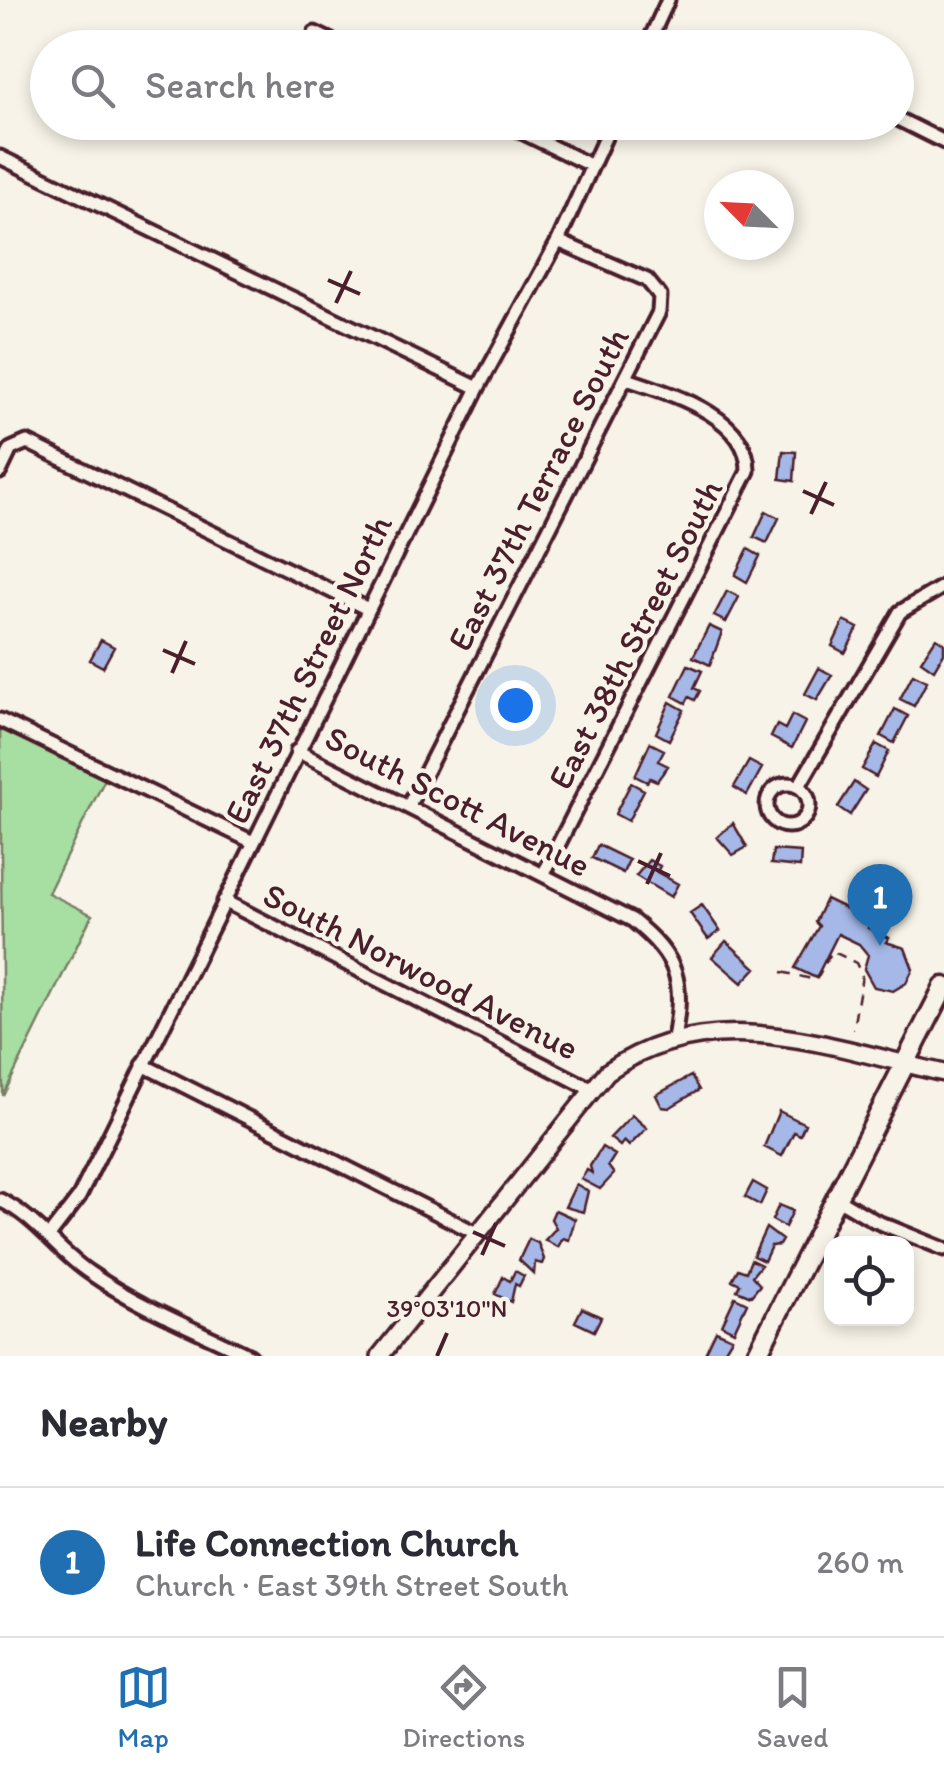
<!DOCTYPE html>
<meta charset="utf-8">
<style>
body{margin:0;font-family:Itim,sans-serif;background:#f7f7f7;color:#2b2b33}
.controls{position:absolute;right:30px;bottom:30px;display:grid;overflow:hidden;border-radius:20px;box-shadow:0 5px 15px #0003}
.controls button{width:90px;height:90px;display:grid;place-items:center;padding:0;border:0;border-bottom:2px solid #e1e1e2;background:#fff;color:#2b2b33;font:50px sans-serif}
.compass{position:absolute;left:704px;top:170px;width:90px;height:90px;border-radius:50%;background:#fff;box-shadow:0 5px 15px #0003;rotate:294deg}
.you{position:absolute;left:515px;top:705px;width:35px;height:35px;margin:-25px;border:8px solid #fff;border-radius:50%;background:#1a73e8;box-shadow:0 0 0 15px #1a73e833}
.badge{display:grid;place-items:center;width:65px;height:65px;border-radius:50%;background:#1f6fb2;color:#fff;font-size:32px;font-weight:700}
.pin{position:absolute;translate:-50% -82px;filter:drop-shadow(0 2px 5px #0008)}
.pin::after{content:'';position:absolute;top:52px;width:35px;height:30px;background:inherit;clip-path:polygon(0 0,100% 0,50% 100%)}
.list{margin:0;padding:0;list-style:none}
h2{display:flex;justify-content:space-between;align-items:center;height:130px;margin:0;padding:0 40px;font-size:42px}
h2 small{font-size:32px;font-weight:400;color:#7c7c81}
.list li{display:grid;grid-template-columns:65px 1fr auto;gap:30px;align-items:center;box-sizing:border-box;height:150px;padding:0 40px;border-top:2px solid #e1e1e2}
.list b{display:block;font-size:38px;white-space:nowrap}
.list p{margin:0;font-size:32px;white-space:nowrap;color:#7c7c81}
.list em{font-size:32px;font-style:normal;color:#7c7c81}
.icon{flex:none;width:55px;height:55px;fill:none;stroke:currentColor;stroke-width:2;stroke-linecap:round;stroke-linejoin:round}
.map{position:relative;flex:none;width:944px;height:1356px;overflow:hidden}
.search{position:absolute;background:#fff;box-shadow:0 5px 15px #0003;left:30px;right:30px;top:30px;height:110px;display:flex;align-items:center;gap:25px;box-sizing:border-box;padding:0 35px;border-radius:55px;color:#7c7c81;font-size:38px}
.sheet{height:280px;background:#fff}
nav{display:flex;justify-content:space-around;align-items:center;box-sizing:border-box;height:140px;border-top:2px solid #e1e1e2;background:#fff;font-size:28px;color:#7c7c81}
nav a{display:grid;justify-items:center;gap:5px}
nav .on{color:#1f6fb2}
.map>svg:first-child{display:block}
</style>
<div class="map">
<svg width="944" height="1356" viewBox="0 0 944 1356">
<rect width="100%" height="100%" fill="#f7f3e8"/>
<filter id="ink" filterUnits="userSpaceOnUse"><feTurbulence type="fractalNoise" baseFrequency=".01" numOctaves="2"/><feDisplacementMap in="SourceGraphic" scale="20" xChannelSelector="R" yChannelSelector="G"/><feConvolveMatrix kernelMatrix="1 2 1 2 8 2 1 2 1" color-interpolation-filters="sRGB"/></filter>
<g filter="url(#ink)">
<!-- green -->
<path fill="#a7dea1" stroke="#787e66" stroke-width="2.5" d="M 0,725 L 105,779 L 48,893 L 92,915 L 3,1096 Z"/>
<!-- building -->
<path fill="#a5b8e7" stroke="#4a1f2b" stroke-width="2.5" d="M 783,451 L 796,452 L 794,481 L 780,479 Z
M 766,511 L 779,518 L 767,543 L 754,537 Z
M 748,549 L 760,556 L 747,582 L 735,575 Z
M 727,591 L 739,597 L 726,622 L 714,616 Z
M 844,621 L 858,628 L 845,653 L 832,646 Z
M 709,626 L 722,632 L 710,665 L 693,657 Z
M 936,638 L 944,643 L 944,653 L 934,670 L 921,661 Z
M 101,640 L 114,647 L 103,667 L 90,660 Z
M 688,665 L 702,671 L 694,688 L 700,691 L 695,700 L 689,697 L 686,703 L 673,696 Z
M 819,668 L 832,675 L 817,700 L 805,694 Z
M 913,674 L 927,681 L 914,706 L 900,699 Z
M 670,702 L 684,710 L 669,740 L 656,733 Z
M 895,709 L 908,716 L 894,743 L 881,736 Z
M 792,715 L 805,722 L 792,748 L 771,737 L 777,725 L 785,729 Z
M 650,743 L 664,750 L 658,761 L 668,766 L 657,781 L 650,778 L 647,782 L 635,776 Z
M 876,744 L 889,751 L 876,777 L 862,769 Z
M 749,761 L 762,768 L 747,795 L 734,787 Z
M 854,782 L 866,790 L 850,815 L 838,807 Z
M 631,783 L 644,790 L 628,821 L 615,814 Z
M 733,823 L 747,847 L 733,855 L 717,837 Z
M 598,845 L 629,860 L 623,873 L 592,858 Z
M 773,850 L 801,852 L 800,867 L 771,864 Z
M 649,860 L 660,866 L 657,872 L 678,884 L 671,897 L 636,876 Z
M 826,899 L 872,921 L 868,928 L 889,938 L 886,942 L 905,948 L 913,969 L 906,983 L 893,991 L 874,987 L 864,969 L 868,955 L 859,944 L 838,934 L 816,978 L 795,968 L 819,926 L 815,922 Z
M 702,905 L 720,931 L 708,939 L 690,913 Z
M 726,941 L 756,968 L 742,983 L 712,957 Z
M 691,1076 L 699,1090 L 669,1108 L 662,1107 L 656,1095 Z
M 779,1111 L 805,1124 L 800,1135 L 794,1132 L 782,1156 L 764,1147 Z
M 632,1115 L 647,1128 L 629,1146 L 624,1141 L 620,1146 L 610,1138 Z
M 602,1147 L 615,1155 L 608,1166 L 614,1174 L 600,1189 L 581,1179 L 587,1170 L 592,1173 L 590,1166 Z
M 753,1182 L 767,1190 L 760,1205 L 745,1197 Z
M 576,1184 L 588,1191 L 583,1212 L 565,1207 Z
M 779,1205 L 793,1211 L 785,1227 L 772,1220 Z
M 555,1210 L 575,1219 L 569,1240 L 563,1238 L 558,1247 L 545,1240 L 556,1228 L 551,1219 Z
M 766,1228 L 782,1240 L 779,1245 L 771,1246 L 764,1261 L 753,1256 Z
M 529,1239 L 538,1243 L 544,1259 L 542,1264 L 535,1262 L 534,1274 L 519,1260 Z
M 751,1260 L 761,1265 L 752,1276 L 760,1285 L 751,1296 L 737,1290 L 740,1284 L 732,1280 L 738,1269 L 746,1272 Z
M 515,1271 L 524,1276 L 519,1286 L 515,1284 L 511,1302 L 495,1294 L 503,1277 L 510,1281 Z
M 735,1297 L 747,1303 L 734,1331 L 722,1325 Z
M 582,1308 L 601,1317 L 594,1331 L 575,1322 Z
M 716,1331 L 732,1338 L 721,1356 L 709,1356 L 705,1354 Z"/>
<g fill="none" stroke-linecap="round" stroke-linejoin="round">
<!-- minor casing -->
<g stroke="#4a1f2b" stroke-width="19">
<path id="minor" d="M 315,33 L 346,48
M 646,48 L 668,0
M 896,118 L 944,142
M 501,122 L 592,166
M 0,157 L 478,388
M 0,472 L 11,449 L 27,442 L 368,609
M 0,720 L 253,842
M 297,751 L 632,920 C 680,959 684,981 674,1039
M767 805a21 21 0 1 1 42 0a21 21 0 1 1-42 0Z
M 799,786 L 900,612 L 944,586
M 408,807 L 659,312 L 660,296 L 647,280 L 558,241
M 543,875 L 748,471 C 749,416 671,394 627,379
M 224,901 L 593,1090
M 143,1065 L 478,1234
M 836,1198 L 875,1221 L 944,1249
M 0,1200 C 37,1218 57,1251 90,1273 C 139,1307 197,1330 250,1356
M 49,1236 L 79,1197 L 478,388 L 558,241 L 612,122"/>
</g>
<!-- tertiary casing -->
<g stroke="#4a1f2b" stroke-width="22">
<path id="tertiary" d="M 380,1356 L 607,1072 C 712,999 831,1048 944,1073"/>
</g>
<!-- secondary casing -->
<g stroke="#4a1f2b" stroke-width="25">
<path id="secondary" d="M 756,1356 L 944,987"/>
</g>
<!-- path -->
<path stroke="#4a1f2b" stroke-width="2.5" stroke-dasharray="10 8" stroke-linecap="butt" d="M 782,972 L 816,980 L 832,951 L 856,963 L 862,976 L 853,1029"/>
<!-- minor -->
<use href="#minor" stroke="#f7f3e8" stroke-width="11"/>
<!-- tertiary -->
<use href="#tertiary" stroke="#f7f3e8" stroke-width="15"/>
<!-- secondary -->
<use href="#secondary" stroke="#f7f3e8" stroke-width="18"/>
</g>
</g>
<!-- ticks -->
<path fill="none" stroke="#4a1f2b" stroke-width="4" d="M 328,280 L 360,294M 336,303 L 351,271M 803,491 L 834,505M 811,514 L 826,482M 163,650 L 195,664M 172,673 L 186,641M 638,861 L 670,876M 647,884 L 661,853M 473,1232 L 505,1246M 482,1255 L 496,1223M 437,1356 L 447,1333"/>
<g text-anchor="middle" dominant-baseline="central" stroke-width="9" stroke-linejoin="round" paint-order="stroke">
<!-- street labels -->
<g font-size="35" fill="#4a1f2b" stroke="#f7f3e8">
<text transform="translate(538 489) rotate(-63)">East 37th Terrace South</text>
<text transform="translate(635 634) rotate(-63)">East 38th Street South</text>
<text transform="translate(308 669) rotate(-64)">East 37th Street North</text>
<text transform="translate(458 801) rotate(27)">South Scott Avenue</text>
<text transform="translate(421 971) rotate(27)">South Norwood Avenue</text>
</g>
</g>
<g font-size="25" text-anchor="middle" fill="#4a1f2b" stroke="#f7f3e8" stroke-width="9" stroke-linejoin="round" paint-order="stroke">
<text x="447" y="1317">39°03'10"N</text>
</g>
</svg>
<div class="controls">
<button><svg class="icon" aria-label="locate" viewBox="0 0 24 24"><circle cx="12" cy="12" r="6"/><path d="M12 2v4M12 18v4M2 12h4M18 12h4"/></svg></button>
</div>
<svg class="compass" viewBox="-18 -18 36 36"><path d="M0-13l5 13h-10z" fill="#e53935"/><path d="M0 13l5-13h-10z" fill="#7c7c81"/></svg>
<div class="you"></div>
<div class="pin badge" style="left:880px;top:946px">1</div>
<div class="search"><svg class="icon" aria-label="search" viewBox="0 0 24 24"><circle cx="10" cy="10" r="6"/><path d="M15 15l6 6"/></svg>Search here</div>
</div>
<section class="sheet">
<h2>Nearby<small></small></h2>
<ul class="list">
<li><span class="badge">1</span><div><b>Life Connection Church</b><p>Church · East 39th Street South</p></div><em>260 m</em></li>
</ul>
</section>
<nav>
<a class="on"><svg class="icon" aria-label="map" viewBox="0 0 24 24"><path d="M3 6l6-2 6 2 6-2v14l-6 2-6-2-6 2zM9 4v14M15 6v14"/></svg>Map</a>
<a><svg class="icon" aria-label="directions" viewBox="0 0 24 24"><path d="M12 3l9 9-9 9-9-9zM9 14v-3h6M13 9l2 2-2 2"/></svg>Directions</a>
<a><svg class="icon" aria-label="saved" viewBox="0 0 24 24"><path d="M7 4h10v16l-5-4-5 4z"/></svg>Saved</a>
</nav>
